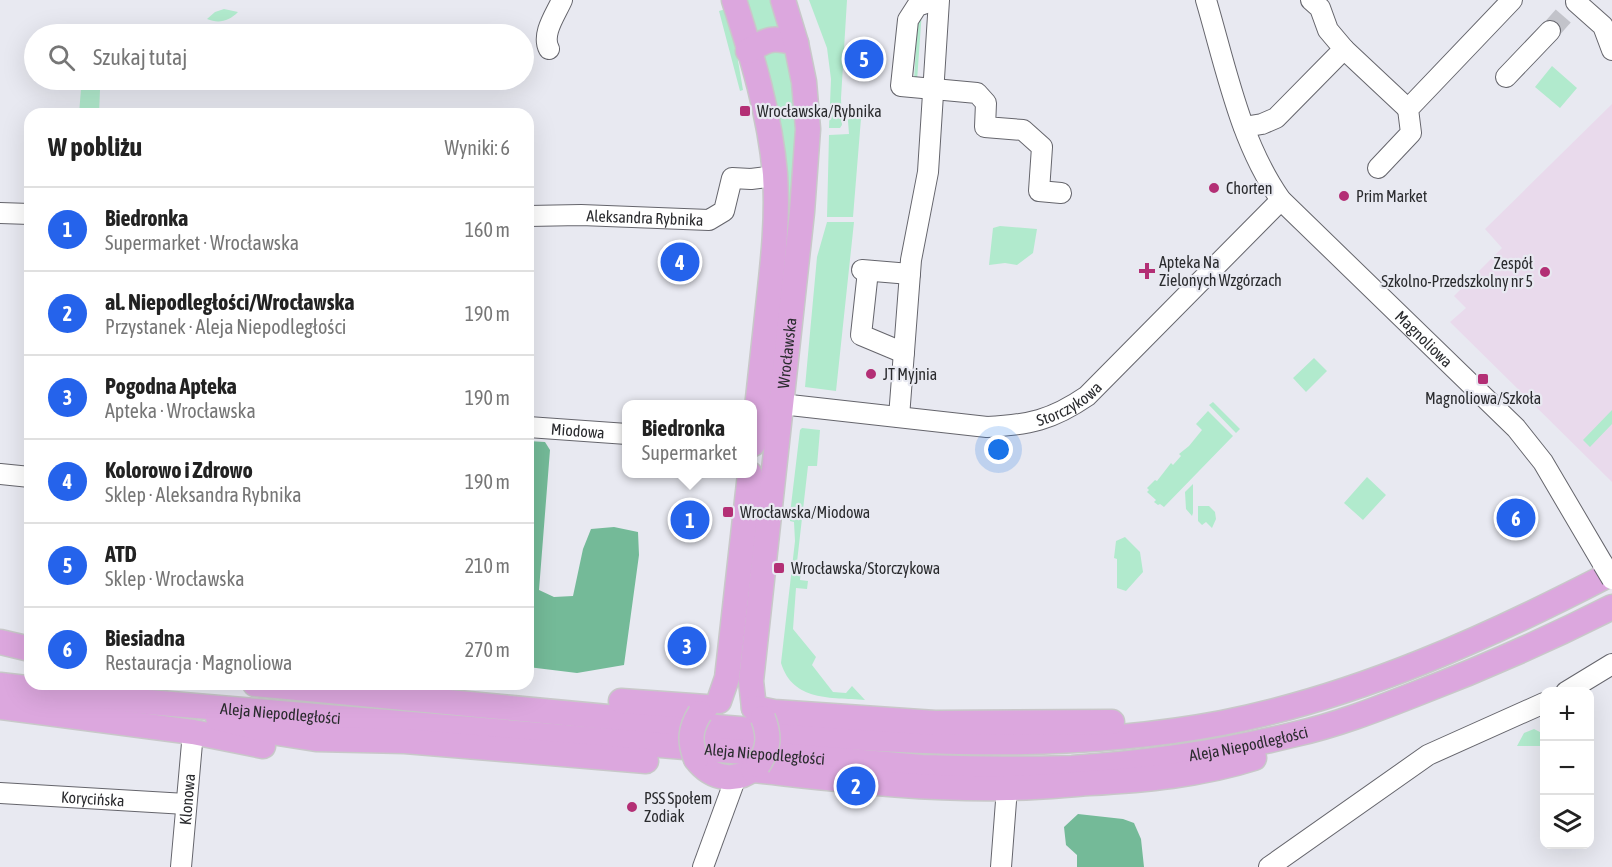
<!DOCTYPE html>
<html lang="pl">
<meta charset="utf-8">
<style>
body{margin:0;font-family:"Asap Condensed",sans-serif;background:#f6f6f6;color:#222}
.controls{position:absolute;right:18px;bottom:18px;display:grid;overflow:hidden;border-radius:12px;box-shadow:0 6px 24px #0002}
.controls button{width:54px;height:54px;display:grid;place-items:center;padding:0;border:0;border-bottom:2px solid #e0e0e0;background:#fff;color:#222;font:30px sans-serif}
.you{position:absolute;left:999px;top:450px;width:21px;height:21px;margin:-15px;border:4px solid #fff;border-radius:50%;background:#1a73e8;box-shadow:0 0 0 9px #1a73e833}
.badge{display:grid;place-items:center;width:39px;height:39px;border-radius:50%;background:#2563eb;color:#fff;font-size:20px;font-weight:700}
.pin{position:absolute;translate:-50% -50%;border:3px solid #fff;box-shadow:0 2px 6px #0006}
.popup{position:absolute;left:622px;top:400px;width:135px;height:78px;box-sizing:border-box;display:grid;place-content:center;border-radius:12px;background:#fff;filter:drop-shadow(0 2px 4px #0005);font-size:20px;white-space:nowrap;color:#767676}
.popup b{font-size:22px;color:#222}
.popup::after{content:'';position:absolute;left:50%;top:100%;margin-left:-12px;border:12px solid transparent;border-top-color:#fff}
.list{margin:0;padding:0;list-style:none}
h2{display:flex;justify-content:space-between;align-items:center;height:78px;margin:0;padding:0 24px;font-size:26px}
h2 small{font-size:20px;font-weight:400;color:#767676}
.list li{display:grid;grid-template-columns:39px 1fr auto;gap:18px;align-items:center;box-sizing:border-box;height:84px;padding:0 24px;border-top:2px solid #e0e0e0}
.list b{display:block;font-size:22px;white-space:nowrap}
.list p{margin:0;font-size:20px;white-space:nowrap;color:#767676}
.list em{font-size:20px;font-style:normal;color:#767676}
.icon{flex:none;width:33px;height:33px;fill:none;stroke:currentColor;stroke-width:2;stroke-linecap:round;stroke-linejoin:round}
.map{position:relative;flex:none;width:1612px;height:867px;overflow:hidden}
.search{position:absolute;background:#fff;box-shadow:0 6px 24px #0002;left:24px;top:24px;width:510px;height:66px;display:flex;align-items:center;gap:15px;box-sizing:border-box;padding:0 21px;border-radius:33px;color:#767676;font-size:22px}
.panel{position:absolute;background:#fff;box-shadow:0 6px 24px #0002;left:24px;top:108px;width:510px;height:582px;border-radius:18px}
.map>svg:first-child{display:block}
</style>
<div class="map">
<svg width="1612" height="867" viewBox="0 0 1612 867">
<rect width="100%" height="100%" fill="#e8e9f1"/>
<!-- education -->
<path fill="#e9daec" d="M 1612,104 L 1612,482 L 1450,322 L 1466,308 L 1454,296 L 1502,248 L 1485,229 Z"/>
<!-- green -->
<path fill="#b1eacd" d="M 743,0 L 776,0 L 788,33 L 753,38 Z
M 809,0 L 847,0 L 841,98 L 842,125 L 840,128 L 829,128 L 831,79 L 827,48 Z
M 729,8 L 743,90 L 740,91 L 719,11 Z
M 224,9 L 238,12 C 229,21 219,24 207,19 L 215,12 Z
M 922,10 L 917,81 L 914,81 L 918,12 Z
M 776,47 L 788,54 L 793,63 L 800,148 L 771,416 L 783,229 L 759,53 Z
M 1552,66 L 1577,88 L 1560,108 L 1535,87 Z
M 81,89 L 100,90 L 99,114 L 79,114 Z
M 862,106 L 853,217 L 827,217 L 829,135 L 849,134 L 847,108 Z
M 827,222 L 854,222 L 836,391 L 805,387 L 817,257 Z
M 1000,226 L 1037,229 L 1033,253 L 1017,265 L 1005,263 L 989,265 L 993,228 Z
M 1314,358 L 1327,371 L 1306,392 L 1293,378 Z
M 1213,402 L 1240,429 L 1236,433 L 1209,405 Z
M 1612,410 L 1612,424 L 1590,447 L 1583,440 Z
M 1208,411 L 1233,436 L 1164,507 L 1160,504 L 1158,505 L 1154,502 L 1156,500 L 1147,492 L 1149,490 L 1147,488 L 1155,480 L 1157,481 L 1171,463 L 1173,465 L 1181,456 L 1179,454 L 1189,446 L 1202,430 L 1196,424 Z
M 802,428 L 820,430 L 817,466 L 808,466 L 797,562 L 801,569 L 800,580 L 808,581 L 807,589 L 796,588 L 793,629 L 816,657 L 812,665 L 833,692 L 846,693 L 852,686 L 865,700 C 831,697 793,702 781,663 L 795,541 L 794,522 L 790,521 L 790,514 L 800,430 Z
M 1367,477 L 1386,495 L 1363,520 L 1344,503 Z
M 1193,484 L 1193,513 L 1192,516 L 1186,509 L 1185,492 Z
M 1198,506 L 1209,506 L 1215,512 L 1216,519 L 1212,528 L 1206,522 L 1202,525 L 1198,521 Z
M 1125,537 L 1140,552 L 1143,572 L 1126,591 L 1117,588 L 1117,559 L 1114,558 L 1116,541 Z
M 1534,729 L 1544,734 L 1544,746 L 1517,746 L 1524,733 Z"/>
<!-- forest -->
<path fill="#74ba98" d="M 528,441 L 545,442 L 550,450 L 539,590 L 554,597 L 573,596 L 583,549 L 591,529 L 614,527 L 638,532 L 639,555 L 624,665 L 577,673 L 528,667 Z
M 1078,814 L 1123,819 L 1134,823 L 1141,839 L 1144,867 L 1077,867 L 1077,855 L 1066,845 L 1064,827 Z"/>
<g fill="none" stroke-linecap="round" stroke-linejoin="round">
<!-- minor-tunnel -->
<path stroke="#c2c3ca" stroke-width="20" stroke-dasharray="20 10" stroke-linecap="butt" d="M 1550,31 L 1565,14"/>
<!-- minor casing -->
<g stroke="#65656c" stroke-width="22">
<g id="minor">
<path d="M 935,0 L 917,6 L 908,20 L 901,86 L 977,93 L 986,103 L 985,127 L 1023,130 L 1042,147 L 1039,191 L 1061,193"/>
<path id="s1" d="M 1206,0 C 1226,68 1240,142 1281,200 L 1516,428 L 1543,462 L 1603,564"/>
<path d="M 1578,0 L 1576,2 L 1603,26 L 1612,50"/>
<path d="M 549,49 C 541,34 556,14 562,0"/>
<path d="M 1344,49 L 1408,109"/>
<path d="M 1506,77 L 1550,31"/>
<path d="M 1244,127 L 1262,124 L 1276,118 L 1344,49 L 1328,30 L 1320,8 L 1311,0"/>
<path d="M 1378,168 L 1411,133 L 1408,109 L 1512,0"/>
<path d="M 0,213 L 30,214"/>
<path id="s2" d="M 528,216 L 581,215 L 709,220 L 724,211 L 732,178 L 751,179 L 775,176"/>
<path d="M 862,270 L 910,274"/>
<path d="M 868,271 L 861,335 L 904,353"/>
<path id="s3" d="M 781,404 L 987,427 C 1029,425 1052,420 1087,396 L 1281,200"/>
<path d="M 899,417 L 911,260 L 928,172 L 939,0"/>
<path id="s4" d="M 528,427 L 627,434"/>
<path d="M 0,474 L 30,477"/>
<path d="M 1566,692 L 1612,664"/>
<path id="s5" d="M 0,793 L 186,804"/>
<path id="s6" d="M 181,867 L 193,732"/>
<path d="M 703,867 L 736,777"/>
<path d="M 1001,867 L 1007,788"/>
<path d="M 1269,867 L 1428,755 L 1544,703"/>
</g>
</g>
<!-- major casing -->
<g stroke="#c8c8c9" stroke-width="27">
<g id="major">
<path d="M 734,0 C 752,56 770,115 775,174 C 778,219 773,262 768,307 C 763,352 758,398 753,444"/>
<path d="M 748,51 C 769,38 773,37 796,43"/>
<path d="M 0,642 L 30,649"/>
<path d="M 255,684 C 401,698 547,712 693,725 C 869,740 1047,756 1222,723 C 1359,696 1489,637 1612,573"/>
<path id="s7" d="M 0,685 L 148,702 L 922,767 C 971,768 1022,770 1072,768 C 1147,763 1223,752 1296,734 C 1336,725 1375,710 1413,695 C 1481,669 1547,640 1612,607"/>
<path d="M 621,701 L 706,707"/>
<path d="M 719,701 L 727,678 L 750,474"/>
<path d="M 0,707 L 193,732 L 263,746"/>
<path id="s8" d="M 754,708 L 751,681 L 802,212 L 808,129 L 804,82 L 796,43 L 783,0"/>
<path d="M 754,708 L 774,712 L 935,723 L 1112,722"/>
<path d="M 218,718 L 278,733 L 316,739 L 405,741 L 646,761"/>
<path d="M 696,759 C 712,780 738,784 758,765"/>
<path d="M 753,770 C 837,779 922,790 1007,788 C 1034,788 1061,785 1089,783 C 1144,780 1201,775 1254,758"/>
</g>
</g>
<!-- minor -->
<use href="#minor" stroke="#fff" stroke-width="20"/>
<!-- major -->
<use href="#major" stroke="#dca7de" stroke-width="24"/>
<!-- minor-bridge casing -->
<g stroke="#65656c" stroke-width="22" stroke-linecap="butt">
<path id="minor-bridge" d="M 1603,564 L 1612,579"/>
</g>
<!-- major-bridge casing -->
<g stroke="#c8c8c9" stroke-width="27" stroke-linecap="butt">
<path id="major-bridge" d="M 696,759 C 689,741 690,729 700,713
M 758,765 C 769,749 770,736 763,718"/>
</g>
<!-- minor-bridge -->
<use href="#minor-bridge" stroke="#fff" stroke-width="20"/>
<!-- major-bridge -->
<use href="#major-bridge" stroke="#dca7de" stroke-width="24"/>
</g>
<!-- markers -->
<g fill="#b32f75" stroke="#e8e9f1" stroke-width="2">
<rect x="739" y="105" width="12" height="12" rx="3"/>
<circle cx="1214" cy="188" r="6"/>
<circle cx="1344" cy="196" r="6"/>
<path d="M1144 262h6v6h6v6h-6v6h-6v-6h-6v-6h6z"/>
<circle cx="1545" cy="272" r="6"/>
<circle cx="871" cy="374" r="6"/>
<rect x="1477" y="373" width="12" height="12" rx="3"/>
<rect x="722" y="506" width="12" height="12" rx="3"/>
<rect x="773" y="562" width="12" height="12" rx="3"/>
<circle cx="632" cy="807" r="6"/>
</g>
<g text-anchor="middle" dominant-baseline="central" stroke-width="4.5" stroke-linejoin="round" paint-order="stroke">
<!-- poi labels -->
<g font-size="16" fill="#2a2b2e" stroke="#e8e9f1" text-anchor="start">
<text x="757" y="111">Wrocławska/Rybnika</text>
<text x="1226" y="188">Chorten</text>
<text x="1356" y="196">Prim Market</text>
<text x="1159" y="262">Apteka Na<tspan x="1159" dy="18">Zielonych Wzgórzach</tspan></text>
<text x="1533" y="263" text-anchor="end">Zespół<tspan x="1533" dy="18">Szkolno-Przedszkolny nr 5</tspan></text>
<text x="883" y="374">JT Myjnia</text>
<text x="1483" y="398" text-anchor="middle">Magnoliowa/Szkoła</text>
<text x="740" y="512">Wrocławska/Miodowa</text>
<text x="791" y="568">Wrocławska/Storczykowa</text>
<text x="644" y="798">PSS Społem<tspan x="644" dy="18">Zodiak</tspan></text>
</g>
<!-- street labels -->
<g font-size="16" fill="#2a2b2e" stroke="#e8e9f1">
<text stroke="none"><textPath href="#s2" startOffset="117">Aleksandra Rybnika</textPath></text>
<text stroke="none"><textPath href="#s1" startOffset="414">Magnoliowa</textPath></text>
<text stroke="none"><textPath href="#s8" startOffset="357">Wrocławska</textPath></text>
<text stroke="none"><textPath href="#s3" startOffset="294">Storczykowa</textPath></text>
<text stroke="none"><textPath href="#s4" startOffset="50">Miodowa</textPath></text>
<text stroke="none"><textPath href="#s7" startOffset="282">Aleja Niepodległości</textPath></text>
<text stroke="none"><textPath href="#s7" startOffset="1254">Aleja Niepodległości</textPath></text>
<text stroke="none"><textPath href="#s7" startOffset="768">Aleja Niepodległości</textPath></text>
<text stroke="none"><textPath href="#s5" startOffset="93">Korycińska</textPath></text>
<text stroke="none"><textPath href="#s6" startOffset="68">Klonowa</textPath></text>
</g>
</g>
</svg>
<div class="controls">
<button>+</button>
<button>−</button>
<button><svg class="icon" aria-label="layers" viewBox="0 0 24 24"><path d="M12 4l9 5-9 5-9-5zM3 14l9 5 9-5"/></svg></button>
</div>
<div class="you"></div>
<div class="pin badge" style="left:690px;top:520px">1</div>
<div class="popup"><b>Biedronka</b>Supermarket</div>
<div class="pin badge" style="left:856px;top:786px">2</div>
<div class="pin badge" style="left:687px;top:646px">3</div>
<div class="pin badge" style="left:680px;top:262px">4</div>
<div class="pin badge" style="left:864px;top:59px">5</div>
<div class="pin badge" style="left:1516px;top:518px">6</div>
<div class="search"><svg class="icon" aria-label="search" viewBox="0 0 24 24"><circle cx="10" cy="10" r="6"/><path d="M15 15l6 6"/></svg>Szukaj tutaj</div>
<section class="panel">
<h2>W pobliżu<small>Wyniki: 6</small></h2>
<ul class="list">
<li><span class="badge">1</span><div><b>Biedronka</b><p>Supermarket · Wrocławska</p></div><em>160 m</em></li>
<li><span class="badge">2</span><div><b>al. Niepodległości/Wrocławska</b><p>Przystanek · Aleja Niepodległości</p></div><em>190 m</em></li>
<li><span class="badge">3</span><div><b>Pogodna Apteka</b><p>Apteka · Wrocławska</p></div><em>190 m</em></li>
<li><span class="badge">4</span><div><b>Kolorowo i Zdrowo</b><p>Sklep · Aleksandra Rybnika</p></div><em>190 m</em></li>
<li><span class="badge">5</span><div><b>ATD</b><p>Sklep · Wrocławska</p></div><em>210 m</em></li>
<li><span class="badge">6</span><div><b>Biesiadna</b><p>Restauracja · Magnoliowa</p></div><em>270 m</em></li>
</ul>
</section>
</div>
